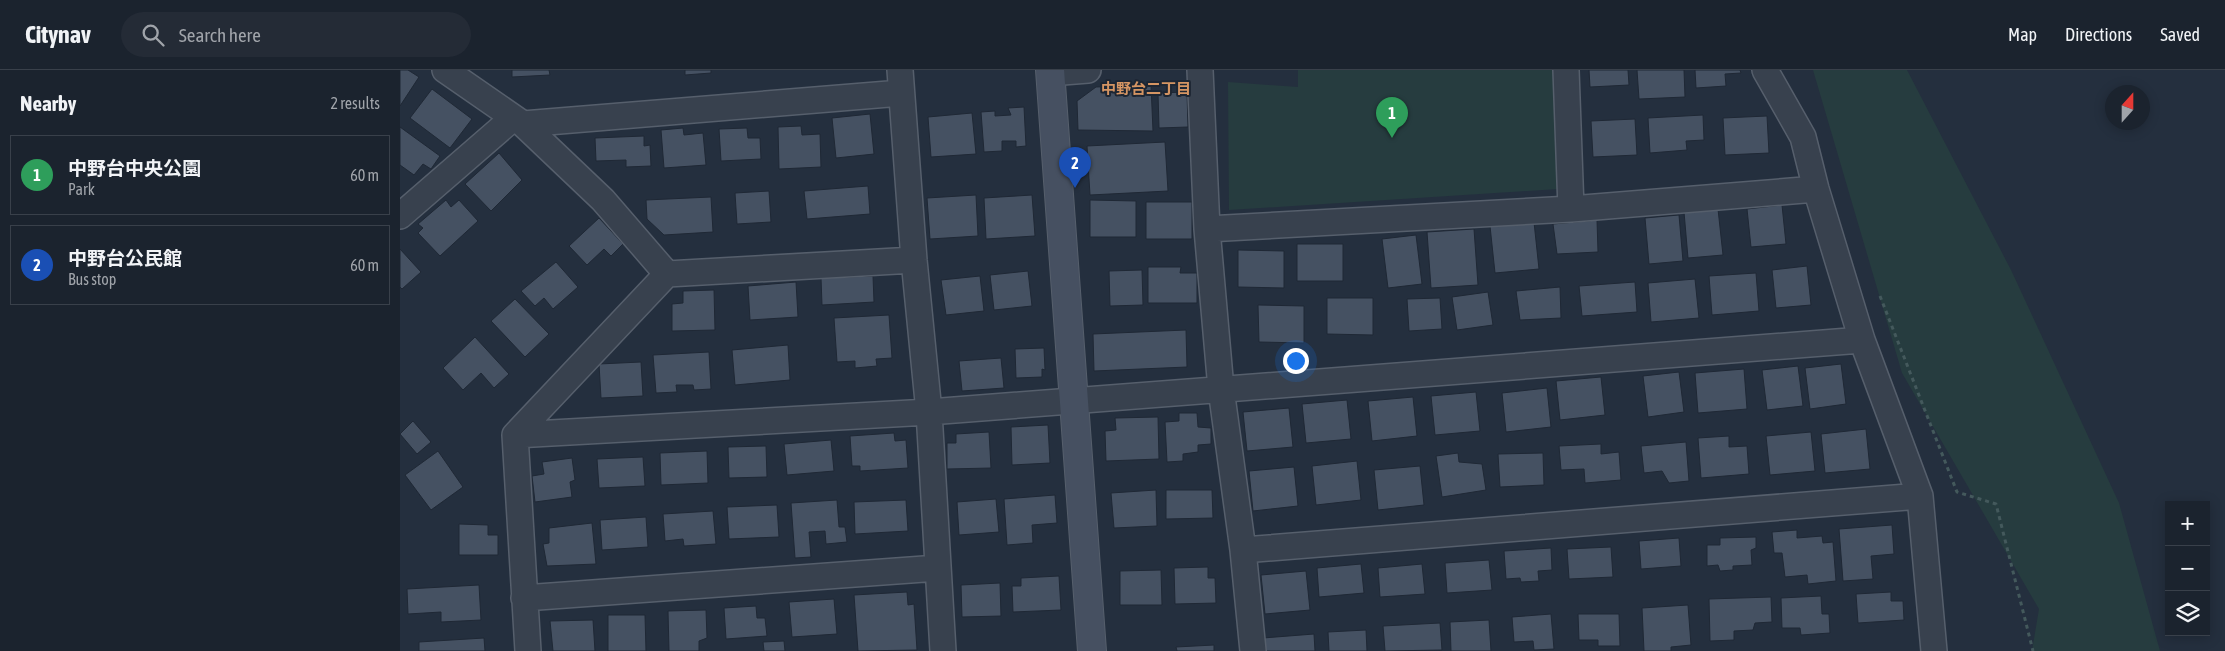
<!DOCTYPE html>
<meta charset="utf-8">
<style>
body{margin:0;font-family:"Asap Condensed","Noto Sans JP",sans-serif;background:#242b36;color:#f1f3f6}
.controls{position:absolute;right:15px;bottom:15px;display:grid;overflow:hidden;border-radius:0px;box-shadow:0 2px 12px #0003}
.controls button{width:45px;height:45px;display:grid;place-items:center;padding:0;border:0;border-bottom:1px solid #39404a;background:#1b232e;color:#f1f3f6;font:25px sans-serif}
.compass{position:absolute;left:1705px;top:15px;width:45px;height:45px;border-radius:50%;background:#1b232e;box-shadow:0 2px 12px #0003;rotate:21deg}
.you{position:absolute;left:895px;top:290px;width:18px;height:18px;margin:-12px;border:4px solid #fff;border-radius:50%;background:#1a73e8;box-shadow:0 0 0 8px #1a73e833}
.badge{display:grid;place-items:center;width:32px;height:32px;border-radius:50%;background:#8ab4f8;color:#fff;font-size:16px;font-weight:700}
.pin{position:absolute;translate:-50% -41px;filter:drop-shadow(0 1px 2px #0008)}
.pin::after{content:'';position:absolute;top:26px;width:18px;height:15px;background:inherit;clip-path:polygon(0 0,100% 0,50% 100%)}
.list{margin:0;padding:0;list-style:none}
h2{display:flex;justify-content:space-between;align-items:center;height:65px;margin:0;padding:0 20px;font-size:21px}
h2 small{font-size:16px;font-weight:400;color:#a0a4aa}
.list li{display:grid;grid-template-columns:32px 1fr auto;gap:15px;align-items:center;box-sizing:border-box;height:80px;margin:0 10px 10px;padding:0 10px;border:1px solid #39404a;border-radius:0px}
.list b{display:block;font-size:19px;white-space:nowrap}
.list p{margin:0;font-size:16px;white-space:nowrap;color:#a0a4aa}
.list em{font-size:16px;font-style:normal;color:#a0a4aa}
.icon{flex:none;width:28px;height:28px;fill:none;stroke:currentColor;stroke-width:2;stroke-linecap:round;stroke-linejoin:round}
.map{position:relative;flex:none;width:1825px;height:581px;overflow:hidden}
header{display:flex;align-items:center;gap:30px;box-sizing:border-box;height:70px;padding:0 25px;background:#1b232e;border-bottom:1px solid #39404a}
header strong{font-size:24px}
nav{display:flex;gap:28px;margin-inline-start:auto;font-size:18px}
.search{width:350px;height:45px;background:#242b36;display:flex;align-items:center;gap:12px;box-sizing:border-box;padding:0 18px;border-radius:28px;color:#a0a4aa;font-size:19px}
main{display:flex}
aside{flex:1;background:#1b232e}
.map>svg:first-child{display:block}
</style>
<header>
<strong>Citynav</strong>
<div class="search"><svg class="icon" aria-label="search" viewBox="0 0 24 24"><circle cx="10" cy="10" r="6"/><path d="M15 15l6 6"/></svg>Search here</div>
<nav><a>Map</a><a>Directions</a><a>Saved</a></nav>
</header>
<main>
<aside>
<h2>Nearby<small>2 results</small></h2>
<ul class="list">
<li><span class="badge" style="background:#2e9e5b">1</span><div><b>中野台中央公園</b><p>Park</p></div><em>60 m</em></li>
<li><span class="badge" style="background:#1a4fb4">2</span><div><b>中野台公民館</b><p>Bus stop</p></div><em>60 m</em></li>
</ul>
</aside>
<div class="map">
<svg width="1825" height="581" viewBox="0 0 1825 581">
<rect width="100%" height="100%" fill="#242f3e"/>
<!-- green -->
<path fill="#263c3f" d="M 898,0 L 1154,0 L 1158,119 L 829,140 L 828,12 L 898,17 Z
M 1413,0 L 1507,0 L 1611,200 L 1719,433 L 1760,581 L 1632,581 L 1639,539 L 1502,303 Z"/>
<!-- building -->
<path fill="#455162" stroke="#1f2835" d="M 0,0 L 8,0 L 19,7 L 0,36 Z
M 112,0 L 149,0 L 150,5 L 112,7 Z
M 285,0 L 311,0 L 311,3 L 285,5 Z
M 1189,0 L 1228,0 L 1229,15 L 1190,17 Z
M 1237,0 L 1284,0 L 1285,27 L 1239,29 Z
M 1295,0 L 1340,0 L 1341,3 L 1325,4 L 1326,16 L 1296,18 Z
M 751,15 L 753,61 L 678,60 L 677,31 L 696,17 Z
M 32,19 L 72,49 L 50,78 L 10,48 Z
M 787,22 L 788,57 L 759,58 L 758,23 Z
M 624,37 L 626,76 L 616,77 L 616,71 L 602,71 L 602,81 L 584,82 L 581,42 L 595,41 L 595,46 L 611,45 L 608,38 Z
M 572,43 L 576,84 L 531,87 L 528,47 Z
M 470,44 L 474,84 L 436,88 L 432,48 Z
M 1303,45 L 1304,70 L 1286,71 L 1287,80 L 1250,83 L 1248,48 Z
M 1367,46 L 1369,83 L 1325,85 L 1323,48 Z
M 1235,49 L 1237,85 L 1193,87 L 1191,51 Z
M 401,56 L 402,65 L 420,64 L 421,97 L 379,99 L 378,57 Z
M 0,57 L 40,86 L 31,99 L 23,94 L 14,105 L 0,95 Z
M 283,58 L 284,65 L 303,63 L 306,95 L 264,98 L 261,60 Z
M 347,58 L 348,68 L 360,68 L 361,89 L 321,91 L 319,59 Z
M 244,66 L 244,76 L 250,75 L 251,96 L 226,97 L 226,90 L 196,91 L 195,68 Z
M 765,72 L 768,121 L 690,125 L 687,76 Z
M 99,83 L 122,110 L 91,141 L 65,114 Z
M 468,116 L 470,144 L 407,149 L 404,121 Z
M 369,121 L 371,152 L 337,154 L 335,123 Z
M 576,125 L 578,166 L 530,169 L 527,128 Z
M 632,125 L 635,166 L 586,169 L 584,128 Z
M 311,127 L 313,162 L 264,165 L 247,149 L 246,130 Z
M 46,130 L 51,137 L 59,130 L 78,151 L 40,186 L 18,163 L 23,158 L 18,154 Z
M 690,130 L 736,131 L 736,167 L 690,167 Z
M 746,132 L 792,132 L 792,169 L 746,169 Z
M 1382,135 L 1386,174 L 1351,177 L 1347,139 Z
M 1318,139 L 1323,185 L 1288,188 L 1284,142 Z
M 1279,145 L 1283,191 L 1249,194 L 1245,148 Z
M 199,148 L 223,174 L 211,186 L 204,179 L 187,195 L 169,176 Z
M 1197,150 L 1198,182 L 1157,184 L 1153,154 Z
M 1134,152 L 1139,199 L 1095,203 L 1090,156 Z
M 1074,159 L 1078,215 L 1031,218 L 1027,162 Z
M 1016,165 L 1022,214 L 988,218 L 982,169 Z
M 897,174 L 943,174 L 943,211 L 897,211 Z
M 0,179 L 21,202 L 2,219 L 0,217 Z
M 838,180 L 884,181 L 884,218 L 838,217 Z
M 156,192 L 178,217 L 153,239 L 144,228 L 135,236 L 121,221 Z
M 1407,196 L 1411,235 L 1376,238 L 1372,200 Z
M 748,197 L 781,197 L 780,203 L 797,203 L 797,233 L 748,233 Z
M 742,200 L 743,235 L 710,236 L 709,201 Z
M 628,201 L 632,236 L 594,240 L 590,205 Z
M 1356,203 L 1359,241 L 1312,245 L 1309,206 Z
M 473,206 L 474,232 L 422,235 L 421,208 Z
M 580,206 L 584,241 L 546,245 L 541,210 Z
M 1295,209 L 1299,248 L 1251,252 L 1248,213 Z
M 396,212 L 398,247 L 350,250 L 348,216 Z
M 1235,212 L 1237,242 L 1182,246 L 1179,216 Z
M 1160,217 L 1161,248 L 1120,250 L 1116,221 Z
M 314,220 L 315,260 L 272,261 L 272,234 L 283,233 L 283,221 Z
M 1088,222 L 1093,255 L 1057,260 L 1052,227 Z
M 927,228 L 973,228 L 973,265 L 927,264 Z
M 1040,228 L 1042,259 L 1009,261 L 1007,229 Z
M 115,229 L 149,264 L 125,287 L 91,251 Z
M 858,235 L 904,236 L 904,273 L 859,272 Z
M 489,245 L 492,288 L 476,289 L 477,296 L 455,298 L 455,291 L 437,292 L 434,248 Z
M 786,260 L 787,297 L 694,301 L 693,264 Z
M 75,267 L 109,304 L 94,318 L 81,303 L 63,320 L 43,298 Z
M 388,275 L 390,310 L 335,315 L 332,280 Z
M 644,278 L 645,300 L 642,299 L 642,307 L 616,308 L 615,279 Z
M 309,282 L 311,319 L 294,320 L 293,315 L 276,315 L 277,322 L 256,323 L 253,285 Z
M 601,288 L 604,318 L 562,321 L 559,291 Z
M 241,292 L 243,326 L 201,328 L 199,294 Z
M 1441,294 L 1446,334 L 1410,339 L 1405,298 Z
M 1398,296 L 1403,336 L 1367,340 L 1362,300 Z
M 1344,299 L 1347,339 L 1298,343 L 1295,303 Z
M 1279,302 L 1284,342 L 1248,347 L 1243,306 Z
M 1201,307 L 1205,345 L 1160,350 L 1156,311 Z
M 1147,318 L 1151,357 L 1106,362 L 1102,323 Z
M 1076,322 L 1080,361 L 1035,365 L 1031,326 Z
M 1013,327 L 1017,366 L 972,371 L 968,331 Z
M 947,330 L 951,369 L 906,373 L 902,334 Z
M 889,338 L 893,377 L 847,381 L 843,342 Z
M 779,343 L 797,343 L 798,357 L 811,358 L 811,374 L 798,375 L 798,382 L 783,384 L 783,391 L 767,392 L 765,352 L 779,351 Z
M 758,347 L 759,389 L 706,391 L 705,361 L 716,360 L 715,348 Z
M 13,351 L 31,372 L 17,384 L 0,364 Z
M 648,355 L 650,393 L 612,395 L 611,357 Z
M 1466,359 L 1470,399 L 1425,403 L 1421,364 Z
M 589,362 L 591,398 L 547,399 L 547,373 L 556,373 L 556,364 Z
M 1411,362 L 1415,401 L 1370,405 L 1366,366 Z
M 494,363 L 495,371 L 506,370 L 508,398 L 460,401 L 460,396 L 452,396 L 450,366 Z
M 1329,366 L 1329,377 L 1347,376 L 1349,404 L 1301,408 L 1298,368 Z
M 431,370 L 434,401 L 387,405 L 384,374 Z
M 1286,372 L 1289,411 L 1269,413 L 1262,401 L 1244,403 L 1241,376 Z
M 1201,374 L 1201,384 L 1219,382 L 1221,410 L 1185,413 L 1184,399 L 1161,400 L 1159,376 Z
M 366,376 L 367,407 L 329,408 L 328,377 Z
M 38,381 L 63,417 L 31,440 L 5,405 Z
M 307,381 L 308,413 L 261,415 L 260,383 Z
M 1058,383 L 1059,392 L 1082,394 L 1086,420 L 1042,427 L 1036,386 Z
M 1143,383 L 1144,415 L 1100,417 L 1098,384 Z
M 243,387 L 245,416 L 199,418 L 197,389 Z
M 172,388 L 175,410 L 170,412 L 172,427 L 135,432 L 132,406 L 144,404 L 142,392 Z
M 957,391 L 961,430 L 916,435 L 912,396 Z
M 1020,396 L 1024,435 L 978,440 L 974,400 Z
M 894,397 L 898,436 L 853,441 L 849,401 Z
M 756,420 L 757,456 L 714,458 L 711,423 Z
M 766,420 L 812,420 L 813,448 L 766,449 Z
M 655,425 L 657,453 L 632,455 L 633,473 L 607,475 L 604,429 Z
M 596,429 L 599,462 L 559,465 L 557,432 Z
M 437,430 L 439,457 L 445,457 L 447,472 L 426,474 L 425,461 L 409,462 L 411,487 L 395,488 L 391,433 Z
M 506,430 L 508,461 L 455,464 L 454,432 Z
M 377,435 L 379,467 L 329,469 L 327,437 Z
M 313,441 L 316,474 L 284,476 L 283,469 L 265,471 L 263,444 Z
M 246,447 L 248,477 L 202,480 L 200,450 Z
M 192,453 L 196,494 L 147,496 L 143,474 L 149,473 L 149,458 Z
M 59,454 L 88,455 L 88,465 L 98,465 L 98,485 L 59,485 Z
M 1492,455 L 1494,484 L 1471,486 L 1473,509 L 1443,511 L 1439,459 Z
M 1397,460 L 1397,468 L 1422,466 L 1423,473 L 1433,472 L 1436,511 L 1408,514 L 1407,505 L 1385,507 L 1382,483 L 1374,483 L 1372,462 Z
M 1356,467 L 1356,478 L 1351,480 L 1352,495 L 1333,496 L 1333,500 L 1320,501 L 1318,495 L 1307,496 L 1307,475 L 1320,475 L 1320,468 Z
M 1279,468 L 1281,496 L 1241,499 L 1239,471 Z
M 1211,477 L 1213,507 L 1169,509 L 1167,479 Z
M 1151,478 L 1152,500 L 1138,501 L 1139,511 L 1121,512 L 1120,508 L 1106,509 L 1104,481 Z
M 1089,490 L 1092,520 L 1047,523 L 1045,493 Z
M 961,494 L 964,523 L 919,527 L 917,498 Z
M 1022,494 L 1025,524 L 980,527 L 978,498 Z
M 808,497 L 808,508 L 815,508 L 816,533 L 775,534 L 774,498 Z
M 761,500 L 762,535 L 720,535 L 720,501 Z
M 906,501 L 910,540 L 865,544 L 861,505 Z
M 659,506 L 661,540 L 613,542 L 612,516 L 621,516 L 621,508 Z
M 600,513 L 601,546 L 562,547 L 561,515 Z
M 79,515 L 81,550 L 41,552 L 41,542 L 8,544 L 7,519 Z
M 507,522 L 508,535 L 514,534 L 517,580 L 458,581 L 454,525 Z
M 1491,522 L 1491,531 L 1503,531 L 1504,550 L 1458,553 L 1456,524 Z
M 1421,526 L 1422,544 L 1429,544 L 1430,563 L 1401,565 L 1400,558 L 1382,558 L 1381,528 Z
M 1371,527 L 1372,552 L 1355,553 L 1353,560 L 1334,561 L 1334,570 L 1310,571 L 1309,529 Z
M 434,529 L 437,564 L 392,567 L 389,532 Z
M 1288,535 L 1291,575 L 1271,577 L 1271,581 L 1244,581 L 1242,538 Z
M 356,536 L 357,548 L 365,548 L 367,566 L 326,569 L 324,538 Z
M 306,540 L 307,568 L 299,571 L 299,581 L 269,581 L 268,541 Z
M 1151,544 L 1154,579 L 1134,580 L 1133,571 L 1114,572 L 1112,547 Z
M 1178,544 L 1219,544 L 1220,576 L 1198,576 L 1198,570 L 1179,570 Z
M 208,545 L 245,545 L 246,581 L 208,581 Z
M 193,550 L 195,581 L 153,581 L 150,551 Z
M 1089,550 L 1091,581 L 1051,581 L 1050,552 Z
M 1040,553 L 1042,580 L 985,581 L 983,556 Z
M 966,560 L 967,581 L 929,581 L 928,562 Z
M 914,564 L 915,581 L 864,581 L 863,568 Z
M 84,568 L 85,581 L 19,581 L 19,572 Z
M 384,571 L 385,581 L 364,581 L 363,572 Z
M 814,575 L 814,581 L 777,581 L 776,577 Z"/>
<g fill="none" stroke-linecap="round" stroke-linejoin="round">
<!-- street casing -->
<g stroke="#565f6c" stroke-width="28">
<path id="street" d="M 45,0 L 123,54 L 203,130 L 267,204
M 500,0 L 514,190 L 529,342 L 543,581
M 800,0 L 807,159 L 821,319 L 843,480 L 853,581
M 1166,0 L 1171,139
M 1365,0 L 1403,67 L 1416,119 L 1462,270 L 1520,426 L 1534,581
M 650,3 L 688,0
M 123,54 L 501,23
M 0,146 L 113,48
M 807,159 L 1171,139 L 1416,119
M 115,365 L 529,342 L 1462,270
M 843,480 L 1520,426
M 124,528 L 538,498
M 128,581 L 115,365 L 267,204 L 514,190"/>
</g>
<!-- secondary casing -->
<g stroke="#565f6c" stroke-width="30">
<path id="secondary" d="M 650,0 L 692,581"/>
</g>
<!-- path -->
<path stroke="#44595c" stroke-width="3" stroke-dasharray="4 4" stroke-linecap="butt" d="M 1480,226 L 1557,422 L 1596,434 L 1633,581"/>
<!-- street -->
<use href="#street" stroke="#38414e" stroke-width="25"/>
<!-- secondary -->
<use href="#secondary" stroke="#465061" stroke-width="28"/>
</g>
<g text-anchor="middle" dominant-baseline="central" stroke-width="4" stroke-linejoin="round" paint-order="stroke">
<!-- neighbourhood labels -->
<g font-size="15" font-weight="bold" fill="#d59563" stroke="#1d2633">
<text x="746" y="18">中野台二丁目</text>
</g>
</g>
</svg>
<div class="controls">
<button>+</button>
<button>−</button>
<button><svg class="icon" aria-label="layers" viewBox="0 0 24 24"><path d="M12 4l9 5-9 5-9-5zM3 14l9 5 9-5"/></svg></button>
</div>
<svg class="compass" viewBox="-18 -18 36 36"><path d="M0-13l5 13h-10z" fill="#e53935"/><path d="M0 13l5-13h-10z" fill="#a0a4aa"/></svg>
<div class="you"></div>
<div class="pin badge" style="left:992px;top:68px;background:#2e9e5b">1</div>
<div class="pin badge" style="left:675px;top:118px;background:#1a4fb4">2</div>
</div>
</main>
